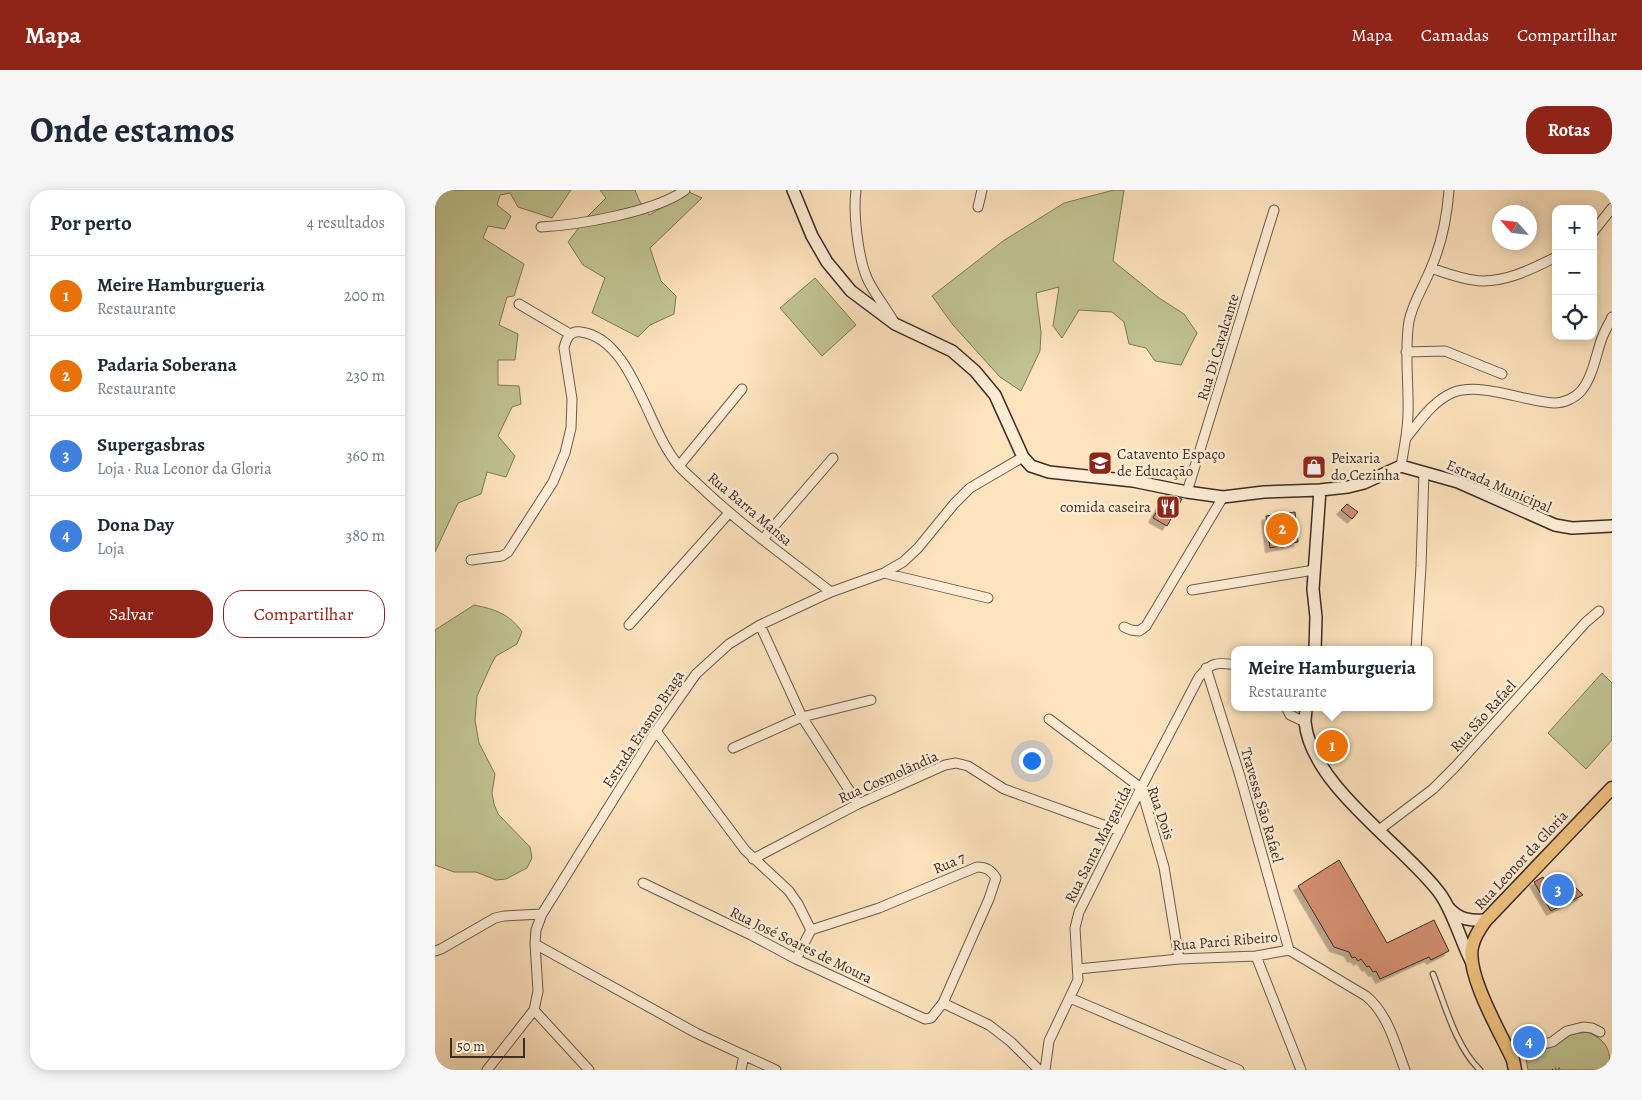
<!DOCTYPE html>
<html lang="pt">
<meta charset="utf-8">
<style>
body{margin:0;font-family:Alegreya,serif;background:#f6f6f7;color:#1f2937}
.controls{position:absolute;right:15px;top:15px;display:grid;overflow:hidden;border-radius:10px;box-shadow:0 2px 12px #0003}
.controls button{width:45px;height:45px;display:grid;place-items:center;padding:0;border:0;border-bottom:1px solid #e0e1e3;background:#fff;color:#1f2937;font:25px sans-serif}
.compass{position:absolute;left:1057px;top:15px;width:45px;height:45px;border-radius:50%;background:#fff;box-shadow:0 2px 12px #0003;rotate:297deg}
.scale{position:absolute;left:15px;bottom:12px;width:75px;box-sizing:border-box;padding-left:5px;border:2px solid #3c2c25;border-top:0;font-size:14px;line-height:18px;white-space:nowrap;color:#3c2c25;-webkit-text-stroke:4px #feedd5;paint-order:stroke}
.you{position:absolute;left:596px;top:570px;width:18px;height:18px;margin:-12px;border:4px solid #fff;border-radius:50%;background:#1a73e8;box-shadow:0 0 0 8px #1a73e833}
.badge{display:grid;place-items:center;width:32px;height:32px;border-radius:50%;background:#8f2418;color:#fff;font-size:16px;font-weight:700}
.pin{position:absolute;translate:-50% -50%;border:2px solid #fff;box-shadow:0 1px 5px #0006}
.popup{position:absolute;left:796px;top:456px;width:202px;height:65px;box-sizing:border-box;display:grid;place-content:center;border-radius:10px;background:#fff;filter:drop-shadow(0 1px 4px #0005);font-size:16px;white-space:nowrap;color:#747a83}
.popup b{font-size:19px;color:#1f2937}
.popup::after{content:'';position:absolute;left:50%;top:100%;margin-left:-10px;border:10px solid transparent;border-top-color:#fff}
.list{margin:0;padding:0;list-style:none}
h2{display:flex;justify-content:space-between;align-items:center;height:65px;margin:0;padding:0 20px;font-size:21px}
h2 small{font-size:16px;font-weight:400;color:#747a83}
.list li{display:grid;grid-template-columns:32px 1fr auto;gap:15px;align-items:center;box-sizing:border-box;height:80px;padding:0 20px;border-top:1px solid #e0e1e3}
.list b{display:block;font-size:19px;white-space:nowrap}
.list p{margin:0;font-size:16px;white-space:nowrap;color:#747a83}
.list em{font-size:16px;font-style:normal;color:#747a83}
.actions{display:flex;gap:10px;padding:15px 20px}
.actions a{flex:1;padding:11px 0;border:1px solid #8f2418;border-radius:20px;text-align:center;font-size:18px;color:#8f2418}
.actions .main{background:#8f2418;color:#fff}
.icon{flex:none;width:28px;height:28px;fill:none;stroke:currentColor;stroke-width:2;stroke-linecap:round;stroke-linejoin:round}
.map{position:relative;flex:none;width:1177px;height:880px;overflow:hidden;border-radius:20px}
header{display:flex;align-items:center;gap:30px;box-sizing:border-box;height:70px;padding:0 25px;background:#8f2418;color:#fff}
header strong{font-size:24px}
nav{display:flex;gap:28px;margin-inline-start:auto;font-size:18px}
.intro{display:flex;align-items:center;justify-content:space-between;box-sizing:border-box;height:120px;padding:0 30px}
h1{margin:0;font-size:35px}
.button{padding:12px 22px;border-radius:20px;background:#8f2418;color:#fff;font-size:18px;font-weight:700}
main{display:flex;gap:30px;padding:0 30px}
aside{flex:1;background:#fff;border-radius:20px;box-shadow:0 2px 12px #0003}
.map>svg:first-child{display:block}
</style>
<header>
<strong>Mapa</strong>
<nav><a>Mapa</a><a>Camadas</a><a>Compartilhar</a></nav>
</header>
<div class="intro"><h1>Onde estamos</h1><a class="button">Rotas</a></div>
<main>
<aside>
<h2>Por perto<small>4 resultados</small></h2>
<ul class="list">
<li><span class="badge" style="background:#e8710a">1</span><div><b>Meire Hamburgueria</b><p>Restaurante</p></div><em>200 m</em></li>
<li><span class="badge" style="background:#e8710a">2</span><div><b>Padaria Soberana</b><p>Restaurante</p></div><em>230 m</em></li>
<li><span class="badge" style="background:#3f7fe0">3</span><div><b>Supergasbras</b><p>Loja · Rua Leonor da Gloria</p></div><em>360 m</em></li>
<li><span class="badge" style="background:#3f7fe0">4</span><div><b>Dona Day</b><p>Loja</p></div><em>380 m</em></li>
</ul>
<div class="actions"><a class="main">Salvar</a><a>Compartilhar</a></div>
</aside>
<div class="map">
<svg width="1177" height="880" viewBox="0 0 1177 880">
<defs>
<filter id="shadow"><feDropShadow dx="-4.5" dy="4.5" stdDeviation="0" flood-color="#0004"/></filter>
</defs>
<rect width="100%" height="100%" fill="#fde3be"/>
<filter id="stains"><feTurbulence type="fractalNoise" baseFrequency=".004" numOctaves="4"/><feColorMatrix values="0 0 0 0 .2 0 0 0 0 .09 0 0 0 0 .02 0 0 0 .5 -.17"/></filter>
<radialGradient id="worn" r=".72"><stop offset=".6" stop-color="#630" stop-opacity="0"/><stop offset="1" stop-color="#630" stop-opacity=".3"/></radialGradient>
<!-- green -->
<path fill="#c0c391" stroke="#7e785b" d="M 0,0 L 136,0 L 117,28 L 83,17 L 75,3 L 65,5 L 62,15 L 76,26 L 70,39 L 53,36 L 48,48 L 89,74 L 79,106 L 72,107 L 64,135 L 83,144 L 80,170 L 63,170 L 63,195 L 84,196 L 86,214 L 77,217 L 63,246 L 80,266 L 71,287 L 52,282 L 46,304 L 23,313 L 0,362 Z
M 165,0 L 200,0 L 204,10 L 214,25 L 254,2 L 267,8 L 215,58 L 226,91 L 241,106 L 239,124 L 215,135 L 203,147 L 157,123 L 170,88 L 148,75 L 133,52 L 152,27 L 171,8 Z
M 679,0 L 689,0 L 678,71 L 724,108 L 749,124 L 762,143 L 746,175 L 720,171 L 711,158 L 694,154 L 689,132 L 677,122 L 644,120 L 627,148 L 618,136 L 624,97 L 601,103 L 606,142 L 605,161 L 586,201 L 565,187 L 518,135 L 497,106 L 568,51 L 629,13 Z
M 380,88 L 421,135 L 387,166 L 345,118 Z
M 39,415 C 59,419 75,424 87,442 L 82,454 L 61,466 L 56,475 L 42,506 L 40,530 L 44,553 L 60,584 L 57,603 L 59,614 L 63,624 L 95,657 L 97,668 L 92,678 L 71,689 L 61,690 L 41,682 L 19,682 L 0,675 L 0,440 Z
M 1167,483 L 1177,493 L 1177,550 L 1151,579 L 1113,543 Z
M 1153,842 C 1170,850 1177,859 1174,880 L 1093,880 L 1090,863 L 1134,844 Z"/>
<!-- building -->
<path fill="#d38e71" stroke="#3c2c25" filter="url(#shadow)" d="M 731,305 L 747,309 L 732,336 L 718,328 Z
M 912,314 L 923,322 L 917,329 L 906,320 Z
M 860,322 L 863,352 L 835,358 L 831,326 Z
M 899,547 L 907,560 L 894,565 L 888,552 Z
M 904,670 L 952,753 L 999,730 L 1014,761 L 996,770 L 994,767 L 945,789 L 941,781 L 938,782 L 934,776 L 932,777 L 926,769 L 923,771 L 920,767 L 917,768 L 914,762 L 899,757 L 863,696 Z
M 1108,687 L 1118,706 L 1138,695 L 1148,705 L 1116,721 L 1099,692 Z"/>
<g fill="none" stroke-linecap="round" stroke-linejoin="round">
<!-- lane casing -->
<g stroke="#6c5a4b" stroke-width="7">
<path id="lane" d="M 998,784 C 1010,815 1021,857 1045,880"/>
</g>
<!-- street casing -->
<g stroke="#6c5a4b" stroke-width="11">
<path id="street" d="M 421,0 C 418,23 423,67 432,88 C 438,102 451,118 459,132
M 543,17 L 547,0
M 106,37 C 143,35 220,22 250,0
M 1158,42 L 1177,18
M 996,78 C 1010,83 1024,88 1038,90 C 1066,95 1097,79 1121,67
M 84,114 L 135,144
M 971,162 L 1010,161 L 1067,184
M 971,248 C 985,231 997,212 1017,203 C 1045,191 1091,212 1119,213 C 1129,213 1140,208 1146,201 C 1158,187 1161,164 1167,148 C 1170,140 1174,134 1177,127
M 244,276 L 307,199
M 966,276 C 969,258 973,240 973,223 C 974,192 969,161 974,131 C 978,112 989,96 996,78 C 1007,53 1012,27 1014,0
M 752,302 L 839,20
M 328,349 L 398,268
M 36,370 L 67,366 L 73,362 L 118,292 L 130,263 L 136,238 L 137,209 L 129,158 C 131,149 135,140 146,142 C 198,149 212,240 244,276 C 250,283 259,290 266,297 C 306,335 352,368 396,402
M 449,383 L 553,408
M 757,400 L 879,380
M 194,435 L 294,323
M 325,435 L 367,527 L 423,614
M 689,437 L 696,440 L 704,441 L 711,436 L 788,307
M 981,460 L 986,376 L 989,282
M 771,478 L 805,586 L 854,760
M 851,517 L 855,525 L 870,532
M 614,529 L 706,598 L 729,677 L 744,769
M 221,541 L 310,660 L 354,701 L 363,714 L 376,740 L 361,769
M 298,558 L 367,527 L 436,510
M 944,640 L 998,599 L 1021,576 L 1151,432 L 1164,421
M 318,669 L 423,614 L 510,575 L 521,573 L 533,576 L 569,599 L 685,641
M 208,693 L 316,745 L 361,769 L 490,829 L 496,828 L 508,813 L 554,709 L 561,688 C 556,680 551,677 542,677 L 444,718 L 376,740
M 100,754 L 261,843 L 341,880
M 0,761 L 6,759 L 60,728 L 69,726 L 107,724
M 821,766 L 866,880
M 643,779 L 744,769 L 821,766 L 854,760 L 931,806 C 953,824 960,854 970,880
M 635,808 L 804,880
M 508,813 L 554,835 L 576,852 L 604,880
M 99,820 L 154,880
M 1074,863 L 1117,852 L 1132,841 L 1148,837 L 1157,838 L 1165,842
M 52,880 L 99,820 L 103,801 L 100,754 L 101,740 L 107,724 L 221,541 L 261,484 L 294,454 L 325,435 L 396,402 L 449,383 L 468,372 L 483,358 L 519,314 L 535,298 L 588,267
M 306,880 L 309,865
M 610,880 L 614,851 L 643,790 L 640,738 L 644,722 L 706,598 L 764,487 C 777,472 781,472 800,475"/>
</g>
<!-- secondary casing -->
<g stroke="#3c2c25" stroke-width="14">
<path id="secondary" d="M 358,0 L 377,46 L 392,72 L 416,101 L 460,134 L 517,161 L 540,181 L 560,205 L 588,267 L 596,276 L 614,282 L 698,291 L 752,302 L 788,307 L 829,302 L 885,300 L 913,297 L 929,293 L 966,276 L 1023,292 L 1120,335 L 1137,338 L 1177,336
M 880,460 L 881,427 L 878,399 L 885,300
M 871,517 C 871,522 870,528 870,532 C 876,595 966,653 1003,701 C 1017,718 1026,752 1037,773
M 1013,717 C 1024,730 1036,731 1051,730"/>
</g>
<!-- primary casing -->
<g stroke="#3c2c25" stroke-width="15">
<path id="primary" d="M 1080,880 L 1078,870 C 1066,844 1031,785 1037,757 C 1039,747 1045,738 1051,730 L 1177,598"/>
</g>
<!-- path -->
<path stroke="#3c2c25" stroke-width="2" stroke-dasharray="1 2.5" stroke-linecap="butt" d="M 1117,880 L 1123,878 L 1127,880"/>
<!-- lane -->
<use href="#lane" stroke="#feedd5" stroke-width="4.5"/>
<!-- street -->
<use href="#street" stroke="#feedd5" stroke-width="9"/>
<!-- secondary -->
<use href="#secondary" stroke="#feedd5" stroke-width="11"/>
<!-- primary -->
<use href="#primary" stroke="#eec27f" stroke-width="12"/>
</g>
<!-- icons -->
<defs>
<g id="school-square" transform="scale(1.25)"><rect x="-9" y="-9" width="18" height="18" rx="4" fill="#8f2418" stroke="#feedd5"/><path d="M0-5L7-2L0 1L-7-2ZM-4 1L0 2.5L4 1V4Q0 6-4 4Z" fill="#fff"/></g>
<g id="shop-square" transform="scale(1.25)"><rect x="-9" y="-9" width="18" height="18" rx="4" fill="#8f2418" stroke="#feedd5"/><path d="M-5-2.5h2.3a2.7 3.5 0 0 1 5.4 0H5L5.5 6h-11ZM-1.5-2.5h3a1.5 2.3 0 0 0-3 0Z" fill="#fff"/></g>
<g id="restaurant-square" transform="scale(1.25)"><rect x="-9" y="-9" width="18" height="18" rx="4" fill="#8f2418" stroke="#feedd5"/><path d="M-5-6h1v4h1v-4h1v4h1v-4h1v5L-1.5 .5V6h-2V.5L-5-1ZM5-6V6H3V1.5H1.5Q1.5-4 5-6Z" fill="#fff"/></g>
</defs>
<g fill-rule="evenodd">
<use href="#school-square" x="665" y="273"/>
<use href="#shop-square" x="879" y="277"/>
<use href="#restaurant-square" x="733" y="317"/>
</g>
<g text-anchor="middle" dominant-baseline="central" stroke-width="5" stroke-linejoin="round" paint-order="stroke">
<!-- street labels -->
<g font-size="15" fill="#3c2c25" stroke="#feedd5">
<text transform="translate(783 157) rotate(-73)">Rua Di Cavalcante</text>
<text transform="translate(1064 296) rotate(23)">Estrada Municipal</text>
<text transform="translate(315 319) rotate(40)">Rua Barra Mansa</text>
<text transform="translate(1048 526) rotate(-48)">Rua São Rafael</text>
<text transform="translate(208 539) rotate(-57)">Estrada Erasmo Braga</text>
<text transform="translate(453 587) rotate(-24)">Rua Cosmolândia</text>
<text transform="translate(827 615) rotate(74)">Travessa São Rafael</text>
<text transform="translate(726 623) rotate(71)">Rua Dois</text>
<text transform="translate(663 654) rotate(-63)">Rua Santa Margarida</text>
<text transform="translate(1086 670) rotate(-47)">Rua Leonor da Gloria</text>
<text transform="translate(514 673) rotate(-23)">Rua 7</text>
<text transform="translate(790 751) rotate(-5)">Rua Parci Ribeiro</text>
<text transform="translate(366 755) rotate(26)">Rua José Soares de Moura</text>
</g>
<!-- poi labels -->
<g font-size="15" fill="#3c2c25" stroke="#feedd5" text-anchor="start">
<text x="682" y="264">Catavento Espaço<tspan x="682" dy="17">de Educação</tspan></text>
<text x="896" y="268">Peixaria<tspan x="896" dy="17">do Cezinha</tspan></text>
<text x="716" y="317" text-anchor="end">comida caseira</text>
</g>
</g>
<rect width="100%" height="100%" filter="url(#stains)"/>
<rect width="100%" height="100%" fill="url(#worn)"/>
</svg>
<div class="controls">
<button>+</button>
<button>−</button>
<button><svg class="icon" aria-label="locate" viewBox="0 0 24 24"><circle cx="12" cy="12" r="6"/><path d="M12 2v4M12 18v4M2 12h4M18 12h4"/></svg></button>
</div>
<svg class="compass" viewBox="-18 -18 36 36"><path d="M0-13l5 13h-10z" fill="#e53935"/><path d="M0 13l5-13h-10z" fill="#747a83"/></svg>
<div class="scale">50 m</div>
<div class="you"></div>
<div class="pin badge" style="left:897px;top:556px;background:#e8710a">1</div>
<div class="popup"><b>Meire Hamburgueria</b>Restaurante</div>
<div class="pin badge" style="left:847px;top:339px;background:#e8710a">2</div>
<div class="pin badge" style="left:1123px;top:700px;background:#3f7fe0">3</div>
<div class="pin badge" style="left:1094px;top:852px;background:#3f7fe0">4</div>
</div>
</main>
